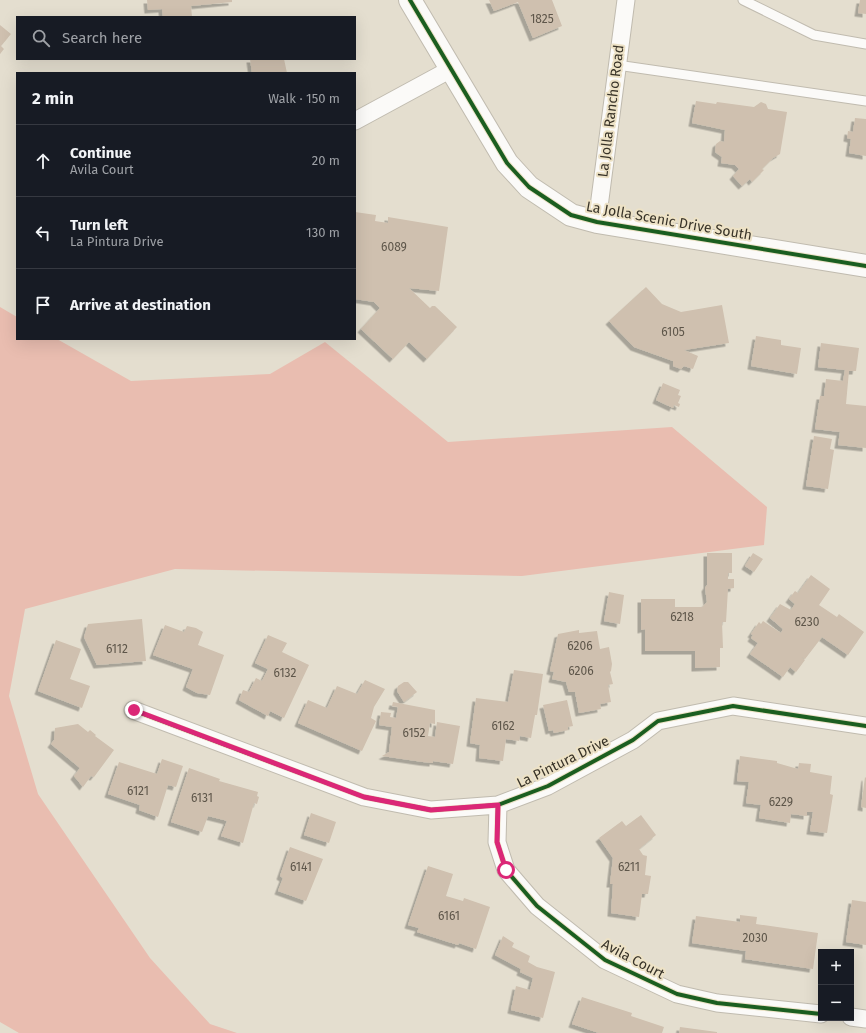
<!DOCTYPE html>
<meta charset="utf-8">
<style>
body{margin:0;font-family:"Fira Sans",sans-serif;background:#20242c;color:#f1f3f6}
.controls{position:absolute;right:12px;bottom:12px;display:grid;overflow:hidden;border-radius:0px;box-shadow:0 4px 16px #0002}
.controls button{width:36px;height:36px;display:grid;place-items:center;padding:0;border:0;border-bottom:1px solid #363941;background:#171b24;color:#f1f3f6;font:20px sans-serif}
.stop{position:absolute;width:12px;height:12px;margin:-9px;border:3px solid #db2777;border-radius:50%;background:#fff}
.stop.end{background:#db2777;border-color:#fff;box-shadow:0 1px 4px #0008}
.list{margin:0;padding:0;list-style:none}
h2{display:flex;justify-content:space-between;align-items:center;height:52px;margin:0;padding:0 16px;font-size:17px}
h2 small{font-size:13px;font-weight:400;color:#9ea1a6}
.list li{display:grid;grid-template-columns:26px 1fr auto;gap:12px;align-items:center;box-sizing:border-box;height:72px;padding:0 16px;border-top:1px solid #363941}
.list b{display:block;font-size:15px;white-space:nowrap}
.list p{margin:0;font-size:13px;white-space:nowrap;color:#9ea1a6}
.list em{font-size:13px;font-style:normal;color:#9ea1a6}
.icon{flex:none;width:22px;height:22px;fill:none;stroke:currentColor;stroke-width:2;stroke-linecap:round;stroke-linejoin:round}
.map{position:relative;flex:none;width:866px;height:1033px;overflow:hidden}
.search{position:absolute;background:#171b24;box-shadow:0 4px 16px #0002;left:16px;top:16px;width:340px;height:44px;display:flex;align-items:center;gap:10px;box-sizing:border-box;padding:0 14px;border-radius:0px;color:#9ea1a6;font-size:15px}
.panel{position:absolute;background:#171b24;box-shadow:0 4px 16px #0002;left:16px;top:72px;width:340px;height:268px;border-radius:0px}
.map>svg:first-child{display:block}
</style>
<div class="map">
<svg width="866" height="1033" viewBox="0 0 866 1033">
<defs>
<filter id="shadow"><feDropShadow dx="-3.5" dy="3.5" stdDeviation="0" flood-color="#0004"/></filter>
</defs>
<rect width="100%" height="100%" fill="#e4decf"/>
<!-- green -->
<path fill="#e9bdb0" d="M 0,307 L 17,317 L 17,339 L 57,339 L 131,381 L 270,374 L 325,342 L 448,442 L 672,427 L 767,507 L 764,545 L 522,576 L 175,569 L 25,609 L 9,696 L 38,794 L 150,958 L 210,1024 L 237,1033 L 19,1033 L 0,1022 Z"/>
<!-- building -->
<path fill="#cfc0af" filter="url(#shadow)" d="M 147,0 L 232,0 L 232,2 L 191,6 L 192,17 L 163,17 L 162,9 L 148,10 Z
M 489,0 L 552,0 L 562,26 L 533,38 L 518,2 L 494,11 Z
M 860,0 L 866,0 L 866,14 L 858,13 Z
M 0,25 L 11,34 L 1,46 L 4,49 L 0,54 Z
M 250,59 L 284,59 L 287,73 L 252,73 Z
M 696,101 L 716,104 L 717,102 L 754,107 L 761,102 L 766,104 L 768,109 L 787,112 L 780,154 L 773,158 L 762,169 L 764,170 L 752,182 L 750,179 L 742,186 L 733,176 L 739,169 L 735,165 L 721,163 L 722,157 L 715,152 L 716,144 L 720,141 L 724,142 L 725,130 L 692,123 Z
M 855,118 L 866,119 L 866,156 L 849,153 L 851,139 L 847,138 L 848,131 L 853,132 Z
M 355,212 L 376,215 L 375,221 L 388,223 L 388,217 L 448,227 L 439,291 L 409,288 L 430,308 L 432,306 L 435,306 L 457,327 L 427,359 L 409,342 L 393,359 L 361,329 L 380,308 L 374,302 L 355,299 Z
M 646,287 L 662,304 L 681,312 L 722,305 L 729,343 L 684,350 L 698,356 L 693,369 L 684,366 L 681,369 L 673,366 L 673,361 L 634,347 L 609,321 Z
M 756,336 L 781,340 L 781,345 L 801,348 L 797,374 L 751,366 Z
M 821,343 L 859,348 L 856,371 L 849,371 L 846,404 L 866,406 L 866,448 L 838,445 L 840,432 L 815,429 L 820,396 L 824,396 L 826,379 L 843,381 L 845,370 L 818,367 Z
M 663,383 L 680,390 L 678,395 L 681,396 L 678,403 L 680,404 L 679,407 L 674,405 L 673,408 L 656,400 Z
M 814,436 L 832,439 L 830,449 L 834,450 L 828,489 L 806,486 Z
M 707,553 L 732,553 L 732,573 L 728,573 L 728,579 L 734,579 L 734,588 L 728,589 L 726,622 L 722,622 L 723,648 L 720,648 L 720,667 L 695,668 L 695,651 L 645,651 L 645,629 L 641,630 L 641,599 L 675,599 L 675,607 L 702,607 L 707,602 L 705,588 L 707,585 Z
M 753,553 L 763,559 L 754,572 L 745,566 Z
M 811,575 L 830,589 L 819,605 L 837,617 L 839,614 L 864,632 L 848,655 L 822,637 L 805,659 L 801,657 L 805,660 L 796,672 L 790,667 L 783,677 L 750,654 L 758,643 L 751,638 L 753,635 L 751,634 L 759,622 L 761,624 L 763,621 L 781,633 L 783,629 L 770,618 L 780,604 L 791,610 L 795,604 L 789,599 L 795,591 L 798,593 Z
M 609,592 L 624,595 L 620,624 L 604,621 Z
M 142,619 L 146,661 L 97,665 L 84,637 L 88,624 Z
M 165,625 L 184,632 L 187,626 L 196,628 L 203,632 L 198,645 L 224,655 L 210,695 L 197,693 L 186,687 L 193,669 L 153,655 Z
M 579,630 L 579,633 L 597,631 L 600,649 L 609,647 L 612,664 L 611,671 L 610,672 L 613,684 L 608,685 L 611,702 L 600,704 L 601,709 L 579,713 L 575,692 L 569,692 L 566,682 L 552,679 L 554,672 L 550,671 L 558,634 Z
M 268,635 L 287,643 L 282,652 L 309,665 L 284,718 L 270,711 L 268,716 L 239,700 L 243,690 L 249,692 L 256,678 L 262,681 L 268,669 L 255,663 Z
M 56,640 L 81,649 L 70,679 L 90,686 L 82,708 L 38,691 Z
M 514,670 L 543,674 L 537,715 L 535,715 L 531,738 L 520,736 L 519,741 L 506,739 L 503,761 L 479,758 L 480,745 L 470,743 L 476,698 L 508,702 Z
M 365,680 L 385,689 L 374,707 L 371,718 L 376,721 L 362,751 L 298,723 L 308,700 L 327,708 L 337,686 L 357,694 Z
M 404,682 L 408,682 L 417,692 L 404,702 L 397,691 L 398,686 Z
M 567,700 L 573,726 L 568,727 L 568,730 L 554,733 L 553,730 L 549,731 L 543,705 Z
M 393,702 L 435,710 L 435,724 L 430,723 L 428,736 L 435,737 L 437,722 L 460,726 L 453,764 L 433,761 L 433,763 L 423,762 L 382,756 L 389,752 L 392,727 L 379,725 L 381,712 L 391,713 L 390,717 L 396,718 L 398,707 L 392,706 Z
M 78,724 L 88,732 L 90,730 L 96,735 L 95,736 L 114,750 L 94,777 L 91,776 L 83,787 L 74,776 L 80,768 L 51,744 L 54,740 L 55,728 Z
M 740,756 L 777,761 L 777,763 L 798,769 L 799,763 L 811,764 L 810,772 L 832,776 L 830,794 L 833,795 L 827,833 L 810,831 L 813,812 L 807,812 L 807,816 L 791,814 L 790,823 L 759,818 L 761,805 L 746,803 L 749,782 L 737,781 Z
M 162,759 L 183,766 L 176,787 L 168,785 L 158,817 L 139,810 L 140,805 L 108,794 L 119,762 L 157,774 Z
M 189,768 L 220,779 L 219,781 L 258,792 L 257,796 L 259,797 L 257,804 L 254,803 L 243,843 L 221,836 L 227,821 L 224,820 L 208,816 L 202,832 L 171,822 Z
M 865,777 L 866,778 L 866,808 L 861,807 Z
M 311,813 L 336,822 L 329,843 L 304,835 Z
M 641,815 L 656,835 L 639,849 L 643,855 L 647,856 L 645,875 L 651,876 L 648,894 L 642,894 L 639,917 L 611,913 L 613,884 L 610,884 L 613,858 L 599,838 L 622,821 L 626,826 Z
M 290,847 L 323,859 L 306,901 L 278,891 L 283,878 L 280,876 Z
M 428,866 L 453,874 L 446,896 L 463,901 L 464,898 L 490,907 L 476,949 L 459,943 L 458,945 L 417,932 L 419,928 L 408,925 Z
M 852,900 L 866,902 L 866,945 L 846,942 Z
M 740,915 L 757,917 L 756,924 L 818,933 L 813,969 L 745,959 L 746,951 L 692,943 L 696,916 L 740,922 Z
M 503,936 L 514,943 L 512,947 L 530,956 L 528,962 L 537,967 L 555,972 L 543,1018 L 511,1010 L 516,986 L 530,990 L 533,978 L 520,972 L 521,969 L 495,955 Z
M 582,997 L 632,1013 L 631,1016 L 664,1027 L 662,1033 L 599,1033 L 572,1024 Z
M 680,1027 L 717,1032 L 717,1033 L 679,1033 Z"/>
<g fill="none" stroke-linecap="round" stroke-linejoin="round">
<!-- service casing -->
<g stroke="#c0bbaf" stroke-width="11">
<path id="service" d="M 743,0 L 814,35 L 866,44
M 617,65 L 866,101"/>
</g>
<!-- minor casing -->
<g stroke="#c0bbaf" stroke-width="19">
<path id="minor" d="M 355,121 L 451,69
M 597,222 L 626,0
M 133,710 L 364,797 L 431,810 L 498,805 L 548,786 L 633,740 L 658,721 L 733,706 L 866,726
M 498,805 L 497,842 L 506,870 L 537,906 L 605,960 L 677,994 L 717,1003 L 821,1014
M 851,1017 L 866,1019"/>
</g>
<!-- tertiary casing -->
<g stroke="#c0bbaf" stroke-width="24">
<path id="tertiary" d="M 410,0 L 507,163 L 529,187 L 571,215 L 597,222 L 866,266"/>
</g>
<!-- service -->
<use href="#service" stroke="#fbfaf8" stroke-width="9"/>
<!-- minor -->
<use href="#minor" stroke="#fbfaf8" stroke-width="17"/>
<!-- tertiary -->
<use href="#tertiary" stroke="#fbfaf8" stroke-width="22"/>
<!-- cycleway casing -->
<g stroke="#ede2c6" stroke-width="6">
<path id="cycleway" d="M 410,0 L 507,163 L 529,187 L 571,215 L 597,222 L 866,266
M 133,710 L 364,797 L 431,810 L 498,805 L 548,786 L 633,740 L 658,721 L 733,706 L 866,726
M 498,805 L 497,842 L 506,870 L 537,906 L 605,960 L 677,994 L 717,1003 L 821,1014"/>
</g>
<!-- cycleway -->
<use href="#cycleway" stroke="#1b5e20" stroke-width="4"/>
</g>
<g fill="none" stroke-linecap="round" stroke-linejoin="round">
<!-- route -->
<path stroke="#db2777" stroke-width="5" d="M 134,710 L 364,797 L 431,810 L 498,805 L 497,842 L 506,870"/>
</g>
<g text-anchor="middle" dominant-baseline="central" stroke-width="4" stroke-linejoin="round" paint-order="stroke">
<!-- number labels -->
<g font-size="12" fill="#5e564a">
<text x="542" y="19">1825</text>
<text x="394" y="247">6089</text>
<text x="673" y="332">6105</text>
<text x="682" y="617">6218</text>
<text x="807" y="622">6230</text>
<text x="580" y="646">6206</text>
<text x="117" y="649">6112</text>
<text x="581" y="671">6206</text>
<text x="285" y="673">6132</text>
<text x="503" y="726">6162</text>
<text x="414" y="733">6152</text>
<text x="138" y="791">6121</text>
<text x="202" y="798">6131</text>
<text x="781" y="802">6229</text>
<text x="301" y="867">6141</text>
<text x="629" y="867">6211</text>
<text x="449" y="916">6161</text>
<text x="755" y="938">2030</text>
</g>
<!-- street labels -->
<g font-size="14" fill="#383328" stroke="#ede2c6">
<text transform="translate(611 111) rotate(-83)">La Jolla Rancho Road</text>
<text transform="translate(669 221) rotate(10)">La Jolla Scenic Drive South</text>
<text transform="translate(563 762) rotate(-26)">La Pintura Drive</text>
<text transform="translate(633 959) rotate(28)">Avila Court</text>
</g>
</g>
</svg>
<div class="controls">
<button>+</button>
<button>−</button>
</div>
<div class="stop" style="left:506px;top:870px"></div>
<div class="stop end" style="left:134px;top:710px"></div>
<div class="search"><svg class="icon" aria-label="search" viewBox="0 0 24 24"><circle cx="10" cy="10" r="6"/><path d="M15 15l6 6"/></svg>Search here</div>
<section class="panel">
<h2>2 min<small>Walk · 150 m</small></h2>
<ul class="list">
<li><svg class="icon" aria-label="ahead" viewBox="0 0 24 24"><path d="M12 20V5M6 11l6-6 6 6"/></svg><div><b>Continue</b><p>Avila Court</p></div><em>20 m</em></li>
<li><svg class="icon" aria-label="left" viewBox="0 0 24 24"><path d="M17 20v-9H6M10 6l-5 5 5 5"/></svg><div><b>Turn left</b><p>La Pintura Drive</p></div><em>130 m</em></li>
<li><svg class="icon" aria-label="arrive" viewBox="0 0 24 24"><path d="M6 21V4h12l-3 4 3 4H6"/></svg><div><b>Arrive at destination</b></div></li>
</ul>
</section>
</div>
